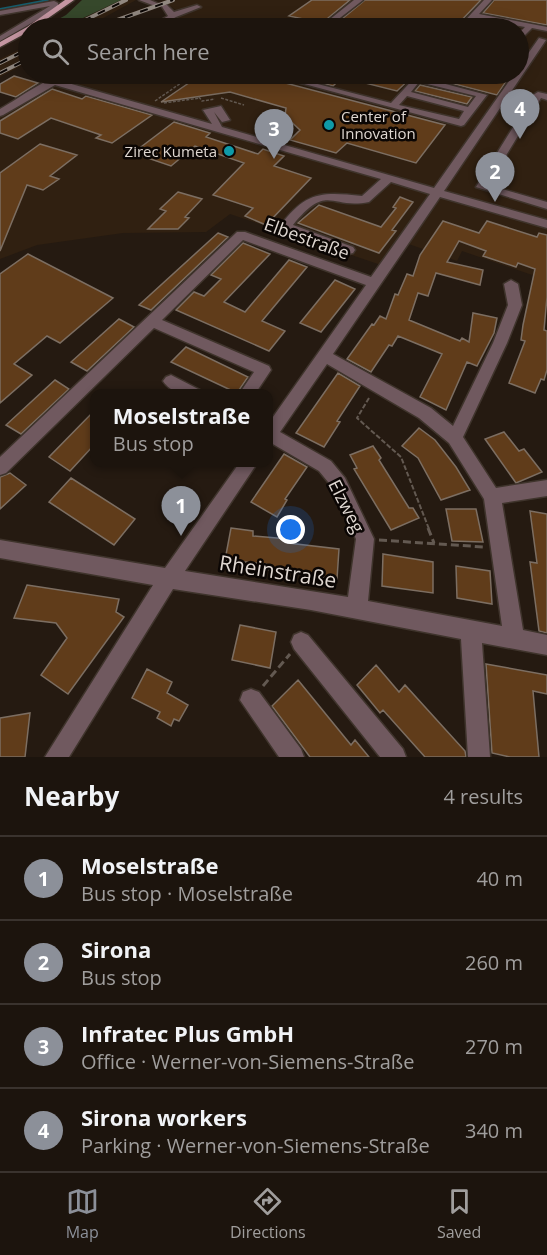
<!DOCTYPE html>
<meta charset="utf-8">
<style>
body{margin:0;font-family:"Open Sans",sans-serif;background:#29211b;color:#f1f3f6}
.you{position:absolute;left:291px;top:530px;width:21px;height:21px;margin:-15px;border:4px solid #fff;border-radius:50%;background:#1a73e8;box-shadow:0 0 0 9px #1a73e833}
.badge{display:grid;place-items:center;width:39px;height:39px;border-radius:50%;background:#8c9099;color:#fff;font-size:20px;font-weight:700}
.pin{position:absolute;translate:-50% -50px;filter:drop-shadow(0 2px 3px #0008)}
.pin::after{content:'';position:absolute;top:32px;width:21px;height:18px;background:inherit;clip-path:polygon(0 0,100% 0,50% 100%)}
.popup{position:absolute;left:90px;top:389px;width:183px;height:78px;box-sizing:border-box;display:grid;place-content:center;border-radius:12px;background:#1c140d;filter:drop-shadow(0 2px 4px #0005);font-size:20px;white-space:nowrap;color:#a09e9d}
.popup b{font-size:22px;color:#f1f3f6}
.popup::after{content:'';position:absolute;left:50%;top:100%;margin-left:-12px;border:12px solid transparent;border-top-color:#1c140d}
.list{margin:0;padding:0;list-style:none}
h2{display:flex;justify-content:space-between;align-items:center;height:78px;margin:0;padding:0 24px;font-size:26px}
h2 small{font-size:20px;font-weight:400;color:#a09e9d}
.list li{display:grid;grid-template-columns:39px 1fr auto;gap:18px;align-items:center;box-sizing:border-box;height:84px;padding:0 24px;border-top:2px solid #3a332e}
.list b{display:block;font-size:22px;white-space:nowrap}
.list p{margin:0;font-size:20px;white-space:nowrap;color:#a09e9d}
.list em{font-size:20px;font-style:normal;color:#a09e9d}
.icon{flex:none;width:33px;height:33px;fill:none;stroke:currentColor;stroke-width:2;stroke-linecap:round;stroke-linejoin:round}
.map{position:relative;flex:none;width:547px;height:757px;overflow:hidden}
.search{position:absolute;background:#1c140d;box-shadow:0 3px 15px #0003;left:18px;right:18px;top:18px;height:66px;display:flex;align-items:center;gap:15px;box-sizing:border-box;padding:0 21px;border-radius:33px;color:#a09e9d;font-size:22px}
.sheet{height:414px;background:#1c140d}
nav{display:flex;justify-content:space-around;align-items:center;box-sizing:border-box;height:84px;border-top:2px solid #3a332e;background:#1c140d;font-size:16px;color:#a09e9d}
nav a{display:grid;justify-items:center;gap:3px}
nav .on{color:#8c9099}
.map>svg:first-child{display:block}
</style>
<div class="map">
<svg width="547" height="757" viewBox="0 0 547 757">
<rect width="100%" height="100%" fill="#251a11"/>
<!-- built -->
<path fill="#302011" d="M 121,0 L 136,0 L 85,28 L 62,28 Z
M 166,0 L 547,0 L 547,280 L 462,251 L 457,261 L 403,242 L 384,266 L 230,214 L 206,232 L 123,233 L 37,245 L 0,259 L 0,113 L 69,74 L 518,74 L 518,28 L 157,28 L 175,19 L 180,13 L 167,4 L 101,28 L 89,28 Z
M 28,45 L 28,62 L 0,77 L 0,59 Z"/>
<!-- green -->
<path fill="#36482b" d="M 82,0 L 121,0 L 62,28 L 42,28 L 66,15 Z"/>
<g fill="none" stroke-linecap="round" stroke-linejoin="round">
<!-- stream -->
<path stroke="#165b6a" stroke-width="2" d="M 0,9 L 48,0"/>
</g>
<!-- building -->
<path fill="#603c1a" stroke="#7c6e62" stroke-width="1.5" d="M 312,0 L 350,0 L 322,23 L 289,16 Z
M 365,0 L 481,0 L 454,28 L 331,28 Z
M 494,0 L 547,0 L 547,25 L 483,13 Z
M 202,74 L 251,74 L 445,125 L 416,163 L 347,143 L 336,153 L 290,140 L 300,130 L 285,116 L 286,108 L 230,92 L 161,102 Z
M 286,74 L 415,74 L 397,91 L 345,78 L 345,75 L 333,86 Z
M 428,74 L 511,74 L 497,95 L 427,77 Z
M 14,76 L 38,83 L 16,97 L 0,92 L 0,84 Z
M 420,85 L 472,97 L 467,104 L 415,91 Z
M 52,89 L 82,99 L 86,96 L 152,115 L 112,143 L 96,138 L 101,135 L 51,118 L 18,139 L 0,133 L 0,121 Z
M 174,122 L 210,133 L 206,137 L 258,154 L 263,149 L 284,156 L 274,166 L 311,178 L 266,225 L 245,216 L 253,208 L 213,195 L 244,163 L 195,146 L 171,166 L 133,153 Z
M 40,144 L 77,155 L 50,176 L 59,179 L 43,190 L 27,185 L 0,251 L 0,173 Z
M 178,192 L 202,199 L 185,217 L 189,218 L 178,229 L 148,229 L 166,211 L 160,209 Z
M 400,197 L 413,202 L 392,230 L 396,231 L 379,253 L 298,223 L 319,205 L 381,227 L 396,208 L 393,207 Z
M 443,221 L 479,233 L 487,221 L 537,237 L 539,233 L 547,235 L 547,297 L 544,330 L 547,331 L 547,370 L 544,380 L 541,379 L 535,393 L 509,383 L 525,341 L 521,340 L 523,325 L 535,269 L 518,263 L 516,267 L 483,256 L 486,251 L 459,241 L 447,262 L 483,270 L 480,285 L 436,273 L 428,296 L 418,293 L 409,320 L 460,341 L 462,338 L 469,342 L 473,313 L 497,318 L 494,333 L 477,366 L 467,362 L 446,410 L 420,397 L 442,354 L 398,336 L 392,346 L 389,345 L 371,372 L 347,359 L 372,324 L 374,325 L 380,316 L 386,319 L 395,294 L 398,295 L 407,274 L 413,276 L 420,255 Z
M 218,233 L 228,237 L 151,310 L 139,305 Z
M 243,243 L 270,254 L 224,302 L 245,312 L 289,260 L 307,267 L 262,321 L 285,331 L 269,351 L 176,310 L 194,292 L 204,296 L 221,279 L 211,275 Z
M 28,254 L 113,298 L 60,343 L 47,336 L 14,364 L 32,375 L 0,403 L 0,274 Z
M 335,280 L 355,289 L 321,332 L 300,323 Z
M 119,319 L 134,327 L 87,371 L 71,362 Z
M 186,347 L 248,377 L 237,393 L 171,362 Z
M 338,373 L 360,386 L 337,421 L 340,422 L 324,447 L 296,433 Z
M 55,380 L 69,389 L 21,434 L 6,425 Z
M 94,411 L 94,445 L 70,471 L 49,457 Z
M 419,428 L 435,440 L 456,467 L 470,490 L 441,500 L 418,458 L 402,446 Z
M 504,432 L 519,451 L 524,449 L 542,472 L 516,483 L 485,439 Z
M 373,446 L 381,458 L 379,460 L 409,508 L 413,508 L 419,518 L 391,530 L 354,469 L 357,468 L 350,455 Z
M 284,454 L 307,467 L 285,499 L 287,500 L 277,517 L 251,502 Z
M 10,473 L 26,485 L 0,509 L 0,477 Z
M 71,478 L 135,519 L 114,545 L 49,502 Z
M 446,509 L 476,509 L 483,542 L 452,541 Z
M 530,511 L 547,514 L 547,633 L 539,631 L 530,562 L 537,563 Z
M 231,528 L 253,531 L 253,536 L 288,539 L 288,543 L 339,549 L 337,579 L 265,569 L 266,564 L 225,560 Z
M 383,554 L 433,562 L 433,593 L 382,586 Z
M 456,566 L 490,571 L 492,604 L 457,598 Z
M 27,585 L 119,599 L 116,612 L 124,617 L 68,694 L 41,675 L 67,638 L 56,623 L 14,618 Z
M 240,625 L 276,632 L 270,668 L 232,660 Z
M 486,664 L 547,675 L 547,694 L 533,691 L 539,757 L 510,757 L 492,753 Z
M 376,665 L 399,692 L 405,685 L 465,751 L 466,757 L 425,757 L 383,710 L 380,713 L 357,685 Z
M 147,669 L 172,682 L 167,693 L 188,705 L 179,721 L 174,719 L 171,726 L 157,718 L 160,712 L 132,698 Z
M 298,680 L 351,745 L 355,740 L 369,757 L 310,757 L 272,706 Z
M 30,713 L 25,757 L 0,757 L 0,718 Z"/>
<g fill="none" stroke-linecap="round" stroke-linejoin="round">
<!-- minor casing -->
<g stroke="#3f342c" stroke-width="3">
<path id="minor" d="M 139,0 L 150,0 L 159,4 L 155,6 Z
M 354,0 L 363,0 L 327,28 L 319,28 Z
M 484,0 L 492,0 L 479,14 L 547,27 L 547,31 L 532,28 L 518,42 L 518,34 L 525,27 L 476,18 L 466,28 L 458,28 Z
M 54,1 L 58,3 L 58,8 L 0,41 L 0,36 L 50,6 L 0,15 L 0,11 Z
M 161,5 L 167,5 L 174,12 L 197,5 L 201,7 L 176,17 L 156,28 L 147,28 L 168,16 Z
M 539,38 L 546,40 L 444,191 L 547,220 L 547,228 L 440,197 L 333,354 L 431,408 L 453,426 L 493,343 L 508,305 L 504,284 L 511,280 L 518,284 L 522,305 L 507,343 L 463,437 L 496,488 L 547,480 L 547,496 L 502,503 L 523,630 L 547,635 L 547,655 L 482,643 L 490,757 L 468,757 L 461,639 L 311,610 L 173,589 L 69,757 L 45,757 L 153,585 L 0,558 L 0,540 L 165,568 L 240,462 L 258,462 L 185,571 L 348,597 L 356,539 L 333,488 L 319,471 L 271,443 L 268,444 L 268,424 L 366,285 L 243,240 L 162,320 L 269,366 L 271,370 L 255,394 L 239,394 L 254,372 L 154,328 L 6,473 L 0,475 L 0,457 L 237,232 L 245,232 L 371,277 L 430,194 L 391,182 L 369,202 C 330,210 328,182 293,225 L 353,247 L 355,250 L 353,253 L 349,254 L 280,226 C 306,191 322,192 362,196 L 381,179 L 55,85 L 3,115 L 0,116 L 0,109 C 20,98 50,74 71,74 L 61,81 L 212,124 L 203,110 L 221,106 L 230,120 L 222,122 L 214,112 L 222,127 L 434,188 L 514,74 L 518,74 L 518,68 ZM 327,364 L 419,418 L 449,443 L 484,499 L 502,626 L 368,601 L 374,539 L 345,478 L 331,461 L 280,432 Z
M 267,74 L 279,74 L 391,103 L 418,74 L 426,74 L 423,78 L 487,95 L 464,125 L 461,126 ZM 419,82 L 476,96 L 468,107 L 411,92 ZM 407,96 L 464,111 L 459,119 L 399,105 Z
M 538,92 L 547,94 L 547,100 L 541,98 L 488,185 L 547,202 L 547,209 L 476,187 L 533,95 Z
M 171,375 L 200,390 L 202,394 C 188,394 172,395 163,381 L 166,377 Z
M 301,632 L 308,635 L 403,749 L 406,757 L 380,757 L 294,649 L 291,642 L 294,635 Z
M 251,689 L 259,692 L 301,749 L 304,757 L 279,757 L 240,700 L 243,692 Z"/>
</g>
<!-- major casing -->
<g stroke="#3f342c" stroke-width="3">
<path id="major" d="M 65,0 L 74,0 L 34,28 L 28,28 L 28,32 L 0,47 L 0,42 L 27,27 Z"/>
</g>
<!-- path-far2 -->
<path stroke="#635951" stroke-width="1.5" stroke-dasharray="3 1.5" stroke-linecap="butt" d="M 199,97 L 202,101 L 215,99
M 221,98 L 244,105
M 155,101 L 194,74
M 164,103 L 200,98"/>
<!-- path-far1 -->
<path stroke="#635951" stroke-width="2" stroke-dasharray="5 2" stroke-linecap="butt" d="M 369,398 L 357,418 L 401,457 L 429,529"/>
<!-- path -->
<path stroke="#635951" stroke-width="3" stroke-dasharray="8 4" stroke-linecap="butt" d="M 428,528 L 434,543
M 379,540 L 484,547
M 263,686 L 290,654"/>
<!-- minor -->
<use href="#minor" fill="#70595f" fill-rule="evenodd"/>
<!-- major -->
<use href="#major" fill="#c596a2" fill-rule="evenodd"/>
<!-- rail casing -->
<g stroke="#918880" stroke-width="4">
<path id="rail" d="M 69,28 L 126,0
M 95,28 L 173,0
M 0,63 L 28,49
M 0,73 L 28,59"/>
</g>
<!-- rail -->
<use href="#rail" stroke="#0b0604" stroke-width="2" stroke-dasharray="8" stroke-linecap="butt"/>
</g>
<!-- markers -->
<g fill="#0f9aa8" stroke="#0b0604" stroke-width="2">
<circle cx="329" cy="125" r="6"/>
<circle cx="229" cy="151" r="6"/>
</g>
<g text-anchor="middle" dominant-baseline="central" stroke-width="5" stroke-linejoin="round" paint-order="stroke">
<!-- far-poi labels -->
<g font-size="15" fill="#dfd7d1" stroke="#0b0604" text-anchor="start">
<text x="341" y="116">Center of<tspan x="341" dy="17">Innovation</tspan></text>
<text x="217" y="151" text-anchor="end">Zirec Kumeta</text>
</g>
<!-- street labels -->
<g font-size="18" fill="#dfd7d1" stroke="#0b0604">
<text transform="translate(307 238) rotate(20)">Elbestraße</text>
<text transform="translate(347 506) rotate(63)">Elzweg</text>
</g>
<!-- near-street labels -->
<g font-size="21" fill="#dfd7d1" stroke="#0b0604">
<text transform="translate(278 571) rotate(9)">Rheinstraße</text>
</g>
</g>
</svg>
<div class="you"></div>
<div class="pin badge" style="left:181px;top:536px">1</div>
<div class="popup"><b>Moselstraße</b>Bus stop</div>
<div class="pin badge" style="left:495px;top:202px">2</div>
<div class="pin badge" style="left:274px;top:159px">3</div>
<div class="pin badge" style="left:520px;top:139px">4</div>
<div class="search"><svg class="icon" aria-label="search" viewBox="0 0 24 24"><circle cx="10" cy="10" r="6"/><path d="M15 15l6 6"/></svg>Search here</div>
</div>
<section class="sheet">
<h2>Nearby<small>4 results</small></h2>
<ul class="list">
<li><span class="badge">1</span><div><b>Moselstraße</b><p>Bus stop · Moselstraße</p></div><em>40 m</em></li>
<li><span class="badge">2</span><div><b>Sirona</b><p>Bus stop</p></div><em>260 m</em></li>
<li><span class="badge">3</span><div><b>Infratec Plus GmbH</b><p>Office · Werner-von-Siemens-Straße</p></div><em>270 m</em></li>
<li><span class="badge">4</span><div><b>Sirona workers</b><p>Parking · Werner-von-Siemens-Straße</p></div><em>340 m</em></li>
</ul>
</section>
<nav>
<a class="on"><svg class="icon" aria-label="map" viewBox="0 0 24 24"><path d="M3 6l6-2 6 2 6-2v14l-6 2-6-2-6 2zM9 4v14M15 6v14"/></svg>Map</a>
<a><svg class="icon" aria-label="directions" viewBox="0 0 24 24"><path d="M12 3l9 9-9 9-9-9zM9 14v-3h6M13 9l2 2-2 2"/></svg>Directions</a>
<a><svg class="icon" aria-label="saved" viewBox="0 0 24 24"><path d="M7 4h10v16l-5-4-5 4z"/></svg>Saved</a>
</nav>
